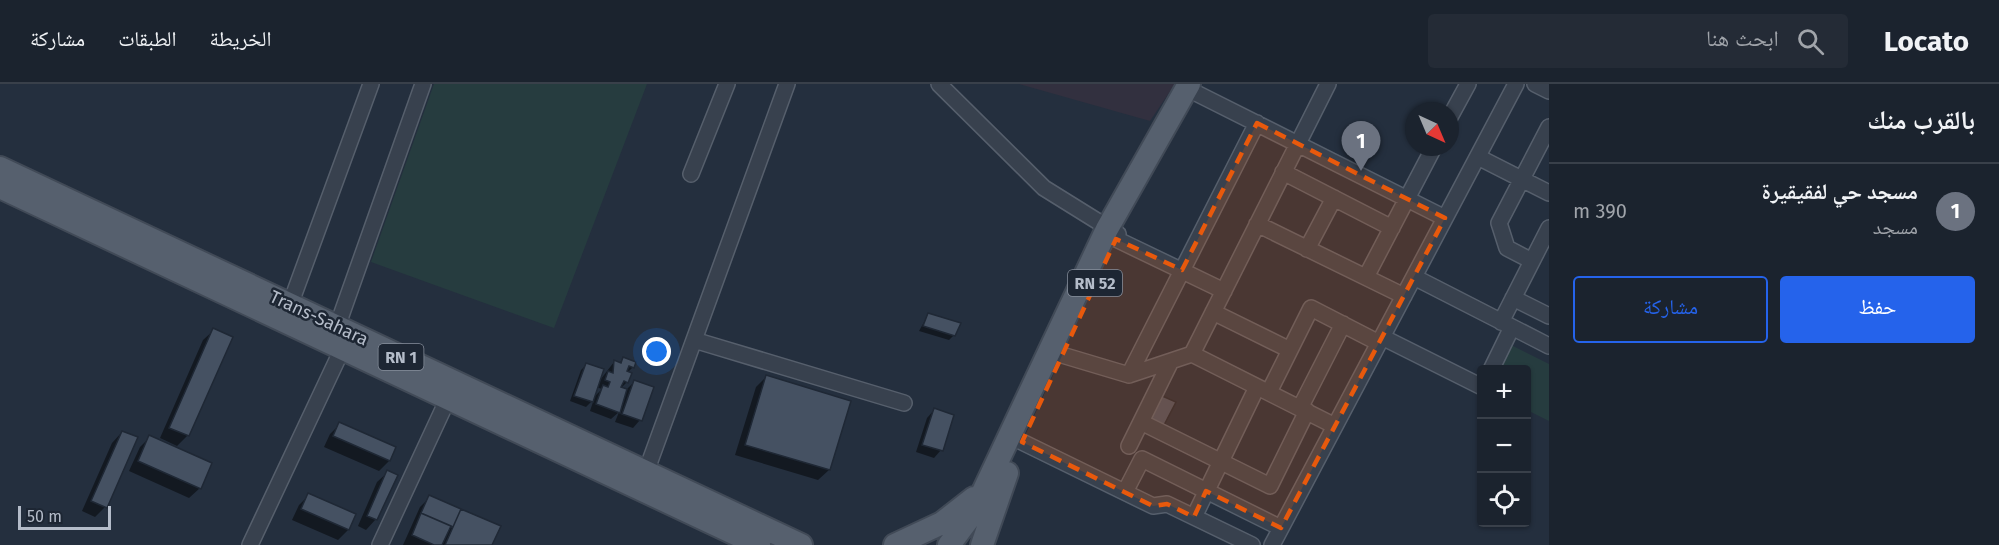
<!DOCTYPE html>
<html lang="ar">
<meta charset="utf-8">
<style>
body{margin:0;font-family:"Fira Sans","Noto Naskh Arabic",sans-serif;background:#242b36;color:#f1f3f6;direction:rtl}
.controls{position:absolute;right:18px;bottom:18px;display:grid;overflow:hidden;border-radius:6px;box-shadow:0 2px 4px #0004}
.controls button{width:54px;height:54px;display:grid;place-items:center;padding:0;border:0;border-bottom:2px solid #39404a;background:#1b232e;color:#f1f3f6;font:30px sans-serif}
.compass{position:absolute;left:1405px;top:18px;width:54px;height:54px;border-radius:50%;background:#1b232e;box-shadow:0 2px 4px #0004;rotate:136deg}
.scale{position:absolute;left:18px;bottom:15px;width:93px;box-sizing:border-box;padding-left:6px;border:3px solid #b4bcc9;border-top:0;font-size:16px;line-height:21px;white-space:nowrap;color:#b4bcc9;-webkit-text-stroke:4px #1d2633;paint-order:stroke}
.you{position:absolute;left:657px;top:268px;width:21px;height:21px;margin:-15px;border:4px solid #fff;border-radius:50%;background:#1a73e8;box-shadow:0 0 0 9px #1a73e833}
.badge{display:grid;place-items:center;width:39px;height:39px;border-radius:50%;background:#2563eb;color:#fff;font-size:20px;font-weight:700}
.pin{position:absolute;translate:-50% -50px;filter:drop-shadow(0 2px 3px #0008)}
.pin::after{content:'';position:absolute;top:32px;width:21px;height:18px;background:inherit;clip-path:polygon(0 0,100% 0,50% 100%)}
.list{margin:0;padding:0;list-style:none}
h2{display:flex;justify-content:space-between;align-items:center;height:78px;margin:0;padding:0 24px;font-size:26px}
h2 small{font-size:20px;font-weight:400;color:#a0a4aa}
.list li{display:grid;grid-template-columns:39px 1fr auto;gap:18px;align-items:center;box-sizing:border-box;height:96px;padding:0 24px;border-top:2px solid #39404a}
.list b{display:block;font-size:22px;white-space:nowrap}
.list p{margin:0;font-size:20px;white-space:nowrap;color:#a0a4aa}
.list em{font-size:20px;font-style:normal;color:#a0a4aa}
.actions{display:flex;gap:12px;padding:18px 24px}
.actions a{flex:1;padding:14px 0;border:2px solid #2563eb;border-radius:6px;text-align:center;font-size:21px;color:#2563eb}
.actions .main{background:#2563eb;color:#fff}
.icon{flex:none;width:33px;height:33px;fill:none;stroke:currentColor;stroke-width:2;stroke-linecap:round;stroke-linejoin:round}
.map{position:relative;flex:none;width:1549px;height:461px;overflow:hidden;direction:ltr}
header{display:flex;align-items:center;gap:36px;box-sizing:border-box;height:84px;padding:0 30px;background:#1b232e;border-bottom:2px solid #39404a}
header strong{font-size:28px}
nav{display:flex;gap:33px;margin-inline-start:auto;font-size:21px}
.search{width:420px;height:54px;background:#242b36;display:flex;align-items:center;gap:15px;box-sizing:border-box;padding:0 21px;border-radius:6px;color:#a0a4aa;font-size:22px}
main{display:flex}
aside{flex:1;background:#1b232e}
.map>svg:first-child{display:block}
</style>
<header>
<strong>Locato</strong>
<div class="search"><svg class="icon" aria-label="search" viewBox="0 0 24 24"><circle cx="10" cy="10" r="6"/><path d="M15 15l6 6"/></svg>ابحث هنا</div>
<nav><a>الخريطة</a><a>الطبقات</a><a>مشاركة</a></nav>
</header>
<main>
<aside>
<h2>بالقرب منك<small></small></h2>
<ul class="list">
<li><span class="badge" style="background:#6b7280">1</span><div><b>مسجد حي لفقيقيرة</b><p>مسجد</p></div><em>390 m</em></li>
</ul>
<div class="actions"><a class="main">حفظ</a><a>مشاركة</a></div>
</aside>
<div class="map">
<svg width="1549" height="461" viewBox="0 0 1549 461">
<rect width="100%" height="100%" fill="#242f3e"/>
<!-- medical -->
<path fill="#32303f" d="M 1019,0 L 1175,0 L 1150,37 Z"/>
<!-- green -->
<path fill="#263c3f" d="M 434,0 L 647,0 L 554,244 L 371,178 Z
M 1511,261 L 1549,280 L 1549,337 L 1527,326 L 1526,286 L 1499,286 Z"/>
<!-- shadow -->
<path fill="#0007" fill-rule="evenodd" d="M 928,231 L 954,251 L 949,256 L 919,247 Z
M 214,246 L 188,351 L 177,362 L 160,354 L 203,256 Z
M 624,275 L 633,283 L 627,289 L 627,298 L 621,304 L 626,306 L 634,298 L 640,336 L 633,344 L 615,338 L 619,328 L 611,335 L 590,327 L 594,315 L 586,323 L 570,317 L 581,286 L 586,281 L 597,300 L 614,278 L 619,279 ZM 596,303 L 602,305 L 593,314 Z
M 766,293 L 849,318 L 829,386 L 818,396 L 735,371 L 756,303 Z
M 934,326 L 941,366 L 934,374 L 916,368 L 927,334 Z
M 340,340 L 394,363 L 389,377 L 379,387 L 324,363 L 330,350 Z
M 122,348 L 105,423 L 95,433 L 82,427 L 112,359 Z
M 150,353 L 200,404 L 189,414 L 129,387 L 140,363 Z
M 388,388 L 376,435 L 366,446 L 358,442 L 377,398 Z
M 309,411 L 348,446 L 338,456 L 292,436 L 299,421 Z
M 430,413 L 491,461 L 403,461 L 420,423 Z"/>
<!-- building -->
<path fill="#455162" stroke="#1f2835" stroke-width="1.5" d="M 928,229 L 961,239 L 955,252 L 923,242 Z
M 213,244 L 233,253 L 189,352 L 169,344 Z
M 623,273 L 636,278 L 634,284 L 629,282 L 627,287 L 632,289 L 628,299 L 624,297 L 621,303 L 627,305 L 620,329 L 596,320 L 603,301 L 608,303 L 610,298 L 605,296 L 608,287 L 613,289 L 614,276 L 621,279 Z
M 586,279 L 604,285 L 593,318 L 574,312 Z
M 766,291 L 851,317 L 830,386 L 745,361 Z
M 634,296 L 654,303 L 642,337 L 622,330 Z
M 1160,311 L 1176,318 L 1163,343 L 1148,336 Z
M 934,324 L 954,331 L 943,367 L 922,361 Z
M 339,338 L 396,363 L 390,377 L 333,352 Z
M 122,347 L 138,353 L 107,424 L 91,417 Z
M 149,351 L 212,379 L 201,405 L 138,377 Z
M 387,386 L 398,391 L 377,436 L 367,432 Z
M 308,409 L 356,430 L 349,446 L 301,425 Z
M 429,411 L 461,425 L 453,443 L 421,429 Z
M 461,425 L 501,442 L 492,461 L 445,461 Z
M 421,429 L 451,442 L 442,461 L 434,461 L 412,451 Z"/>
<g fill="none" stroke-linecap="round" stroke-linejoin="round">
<!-- street casing -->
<g stroke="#565f6c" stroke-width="18">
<path id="street" d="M 939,0 L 1044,104 L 1118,150
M 1535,0 L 1549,7
M 1198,10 L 1445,134
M 1450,33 L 1468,0
M 1478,73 L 1549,109
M 1283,88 L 1392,144
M 691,90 L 727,0
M 1257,140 L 1404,212
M 1116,155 L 1224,207
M 1307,165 L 1334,114
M 1532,177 L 1507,164 L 1499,139 L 1549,43
M 1366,193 L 1434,63
M 1414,193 L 1549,262
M 1513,214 L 1549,232
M 290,221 L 371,0
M 1213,228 L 1290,266
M 1501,238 L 1549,144
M 337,243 L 423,0
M 1382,253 L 1482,303
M 694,256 L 904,319
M 1192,270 L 1335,342
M 1062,271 L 1129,291 L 1192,270 L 1328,0
M 1491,286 L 1512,243
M 1129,291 L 1257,39
M 1269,308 L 1311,224 L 1379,259
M 1300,324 L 1343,240
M 1141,338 L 1270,402 L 1307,327
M 1022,358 L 1153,422 L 1167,420 L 1252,461
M 1129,362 L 1171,277
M 646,388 L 787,0
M 1125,408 L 1142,375 L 1281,444
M 1194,433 L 1257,303
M 250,461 L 346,257
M 380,461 L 452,306
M 1272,461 L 1516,0"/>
</g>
<!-- primary casing -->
<g stroke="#414a57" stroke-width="26">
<path id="primary" d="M 0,84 L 801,461
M 0,103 L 759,461
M 895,461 L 942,439 L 974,414
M 949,461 L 970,433 L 984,406 L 1107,145 L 1189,0
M 982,461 L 1007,389"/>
</g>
<!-- street -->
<use href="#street" stroke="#38414e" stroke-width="15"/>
<!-- primary -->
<use href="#primary" stroke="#56606e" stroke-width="22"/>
</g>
<!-- marked area -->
<path fill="#e8590c" fill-opacity="0.2" stroke="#e8590c" stroke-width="4.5" stroke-dasharray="12 8" stroke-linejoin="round" d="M 1257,39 L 1445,134 L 1281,444 L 1206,407 L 1194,433 L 1167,420 L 1153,422 L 1022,358 L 1116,155 L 1182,186 Z"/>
<g text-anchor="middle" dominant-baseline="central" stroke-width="5" stroke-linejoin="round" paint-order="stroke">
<!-- shield labels -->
<g fill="#1d2633" stroke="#878f9c" stroke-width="1.5">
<rect x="1068" y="186" width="54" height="26" rx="4.5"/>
<rect x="378.5" y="260" width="45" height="26" rx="4.5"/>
</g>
<g font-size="16" font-weight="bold" fill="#b4bcc9">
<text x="1095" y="199">RN 52</text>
<text x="401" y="273">RN 1</text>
</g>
<!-- street labels -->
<g font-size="18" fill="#b4bcc9" stroke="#1d2633">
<text transform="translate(319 234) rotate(25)">Trans-Sahara</text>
</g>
</g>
</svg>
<div class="controls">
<button>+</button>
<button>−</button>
<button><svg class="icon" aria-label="locate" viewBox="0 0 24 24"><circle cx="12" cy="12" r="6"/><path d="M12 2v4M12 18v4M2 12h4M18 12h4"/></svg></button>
</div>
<svg class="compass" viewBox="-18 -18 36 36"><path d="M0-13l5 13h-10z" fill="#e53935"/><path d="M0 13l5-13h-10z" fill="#a0a4aa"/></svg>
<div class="scale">50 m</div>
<div class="you"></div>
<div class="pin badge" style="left:1361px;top:87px;background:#6b7280">1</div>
</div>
</main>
